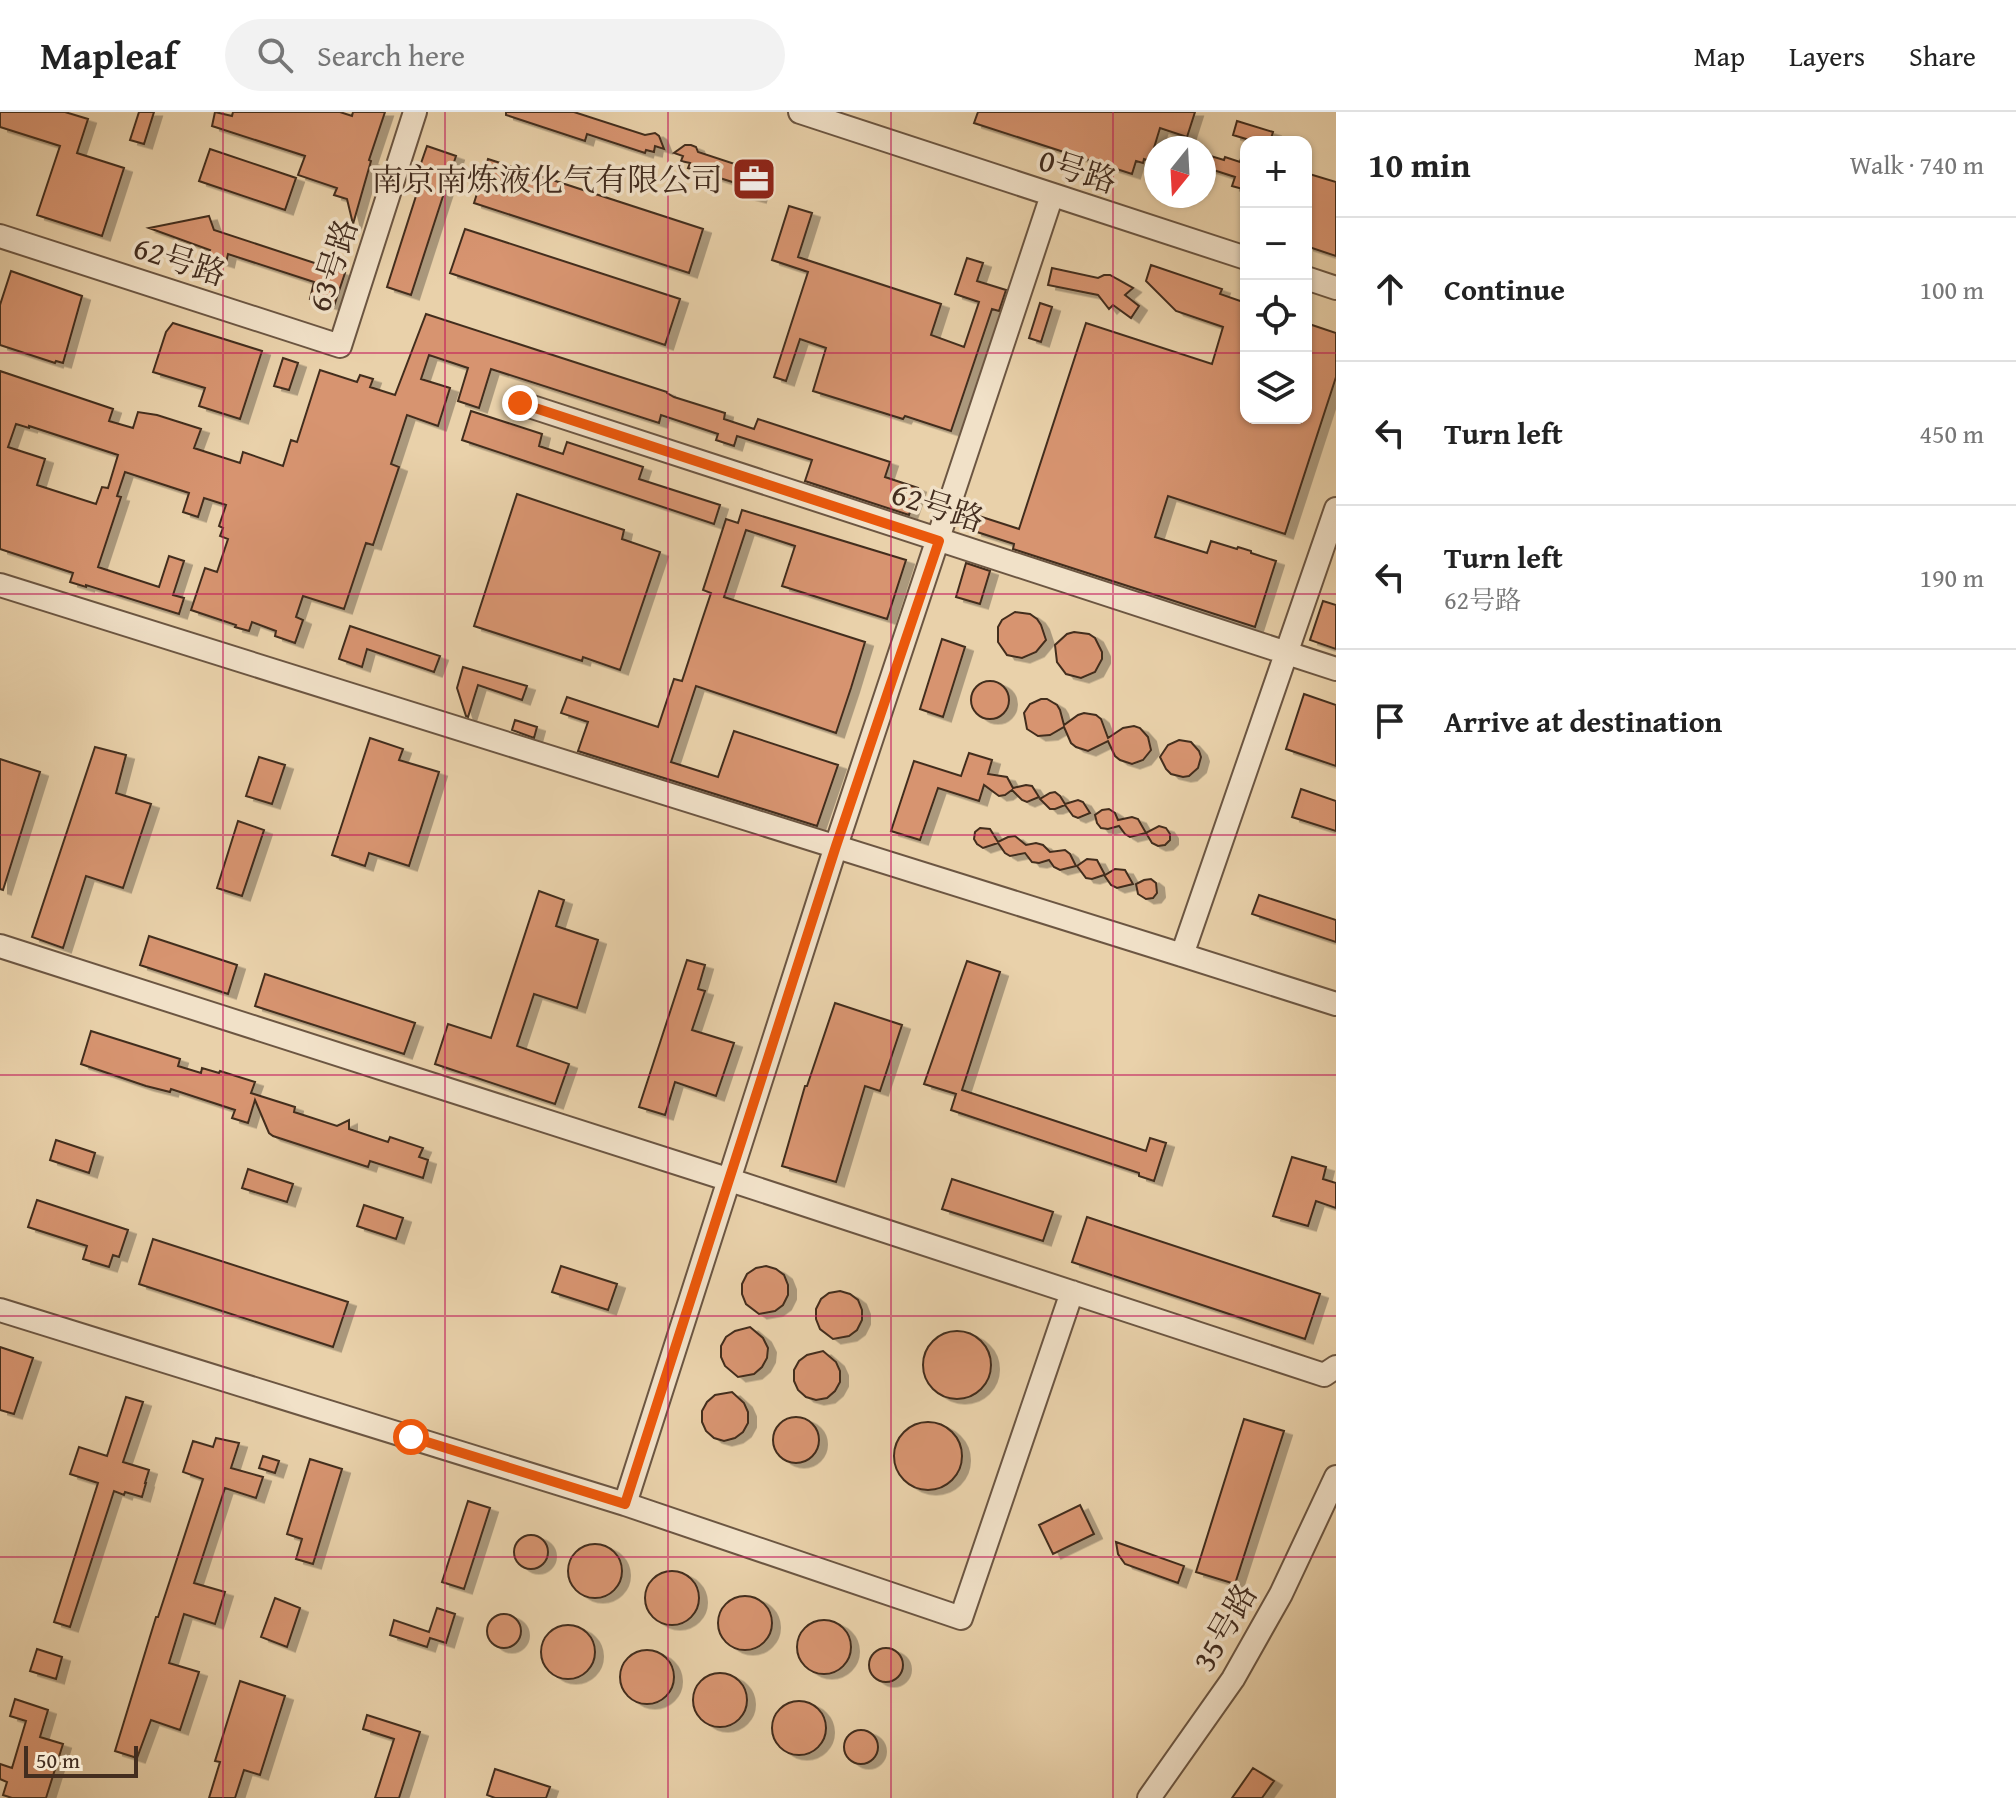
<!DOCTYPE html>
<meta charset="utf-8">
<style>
body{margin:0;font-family:"Gentium Book Plus","Noto Serif SC",serif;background:#f2f2f2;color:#222}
.controls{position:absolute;right:24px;top:24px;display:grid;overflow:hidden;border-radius:16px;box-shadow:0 2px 6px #0004}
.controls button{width:72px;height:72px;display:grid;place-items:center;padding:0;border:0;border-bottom:2px solid #e0e0e0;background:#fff;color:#222;font:40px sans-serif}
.compass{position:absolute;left:1144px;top:24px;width:72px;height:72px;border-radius:50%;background:#fff;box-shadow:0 2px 6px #0004;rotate:198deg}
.scale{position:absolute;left:24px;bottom:20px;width:114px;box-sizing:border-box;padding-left:8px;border:4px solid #432d1f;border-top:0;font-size:22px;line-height:28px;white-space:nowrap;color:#432d1f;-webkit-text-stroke:6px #f1e1c8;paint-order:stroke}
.stop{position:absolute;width:24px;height:24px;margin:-18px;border:6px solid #ea580c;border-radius:50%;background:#fff}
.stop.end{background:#ea580c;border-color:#fff;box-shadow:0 2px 8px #0008}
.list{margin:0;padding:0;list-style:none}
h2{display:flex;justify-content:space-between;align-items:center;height:104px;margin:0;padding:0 32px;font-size:34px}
h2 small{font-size:26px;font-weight:400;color:#767676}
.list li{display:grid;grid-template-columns:52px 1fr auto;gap:24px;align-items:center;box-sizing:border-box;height:144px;padding:0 32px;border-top:2px solid #e0e0e0}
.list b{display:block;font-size:30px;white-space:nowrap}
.list p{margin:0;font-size:26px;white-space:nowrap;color:#767676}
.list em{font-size:26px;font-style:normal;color:#767676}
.icon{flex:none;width:44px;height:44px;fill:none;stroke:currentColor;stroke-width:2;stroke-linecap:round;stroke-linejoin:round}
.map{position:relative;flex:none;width:1336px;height:1686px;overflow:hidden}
header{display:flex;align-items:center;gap:48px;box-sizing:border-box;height:112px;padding:0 40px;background:#fff;border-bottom:2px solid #e0e0e0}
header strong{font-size:38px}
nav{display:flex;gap:44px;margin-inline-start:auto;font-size:28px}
.search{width:560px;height:72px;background:#f2f2f2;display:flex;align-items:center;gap:20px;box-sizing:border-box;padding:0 28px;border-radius:44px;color:#767676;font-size:30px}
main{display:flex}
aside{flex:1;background:#fff}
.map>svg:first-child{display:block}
</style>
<header>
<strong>Mapleaf</strong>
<div class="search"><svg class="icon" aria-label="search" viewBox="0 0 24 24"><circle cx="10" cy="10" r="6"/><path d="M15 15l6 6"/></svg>Search here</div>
<nav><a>Map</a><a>Layers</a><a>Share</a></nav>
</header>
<main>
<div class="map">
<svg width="1336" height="1686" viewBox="0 0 1336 1686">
<defs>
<filter id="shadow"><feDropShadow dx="8" dy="4.5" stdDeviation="0" flood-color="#0004"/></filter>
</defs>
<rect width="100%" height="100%" fill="#e9d1aa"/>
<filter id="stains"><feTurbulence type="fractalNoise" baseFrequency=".0025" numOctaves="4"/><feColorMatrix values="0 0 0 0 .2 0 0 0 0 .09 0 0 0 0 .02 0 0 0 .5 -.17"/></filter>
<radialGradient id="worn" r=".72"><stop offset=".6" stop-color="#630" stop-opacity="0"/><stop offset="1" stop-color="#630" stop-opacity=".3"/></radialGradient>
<!-- building -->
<path fill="#d7946f" stroke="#432d1f" stroke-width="2" fill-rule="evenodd" filter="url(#shadow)" d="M 0,0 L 65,0 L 88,7 L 77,41 L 124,56 L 102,124 L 37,103 L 60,34 L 0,15 Z
M 139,0 L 154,0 L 144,32 L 130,28 Z
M 215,0 L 232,4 L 233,0 L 340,0 L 352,4 L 353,0 L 385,0 L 369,48 L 371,49 L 353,112 L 347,87 L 334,83 L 337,76 L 298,63 L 305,44 L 212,14 Z
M 506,0 L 574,0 L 645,23 L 655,21 L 659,24 L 664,37 L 655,34 L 654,40 L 646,38 L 645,41 L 587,22 L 585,29 L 506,3 Z
M 978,0 L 1195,0 L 1187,25 L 1160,16 L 1150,49 L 1144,47 L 1143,51 L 1136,49 L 1132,62 L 974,11 Z
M 1237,9 L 1273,20 L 1270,30 L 1256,30 L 1233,23 Z
M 685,33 L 691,33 L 696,35 L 698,40 L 765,62 L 758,86 L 743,82 L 745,74 L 688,56 L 690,51 L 681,49 L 683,44 L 674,41 Z
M 427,34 L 456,44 L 411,183 L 387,175 L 423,62 L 418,60 Z
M 210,37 L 296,66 L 285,98 L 199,69 Z
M 1243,39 L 1246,39 L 1246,78 L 1232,74 L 1235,65 L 1204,55 L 1204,42 L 1224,48 L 1225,45 L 1240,50 Z
M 488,47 L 703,117 L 689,161 L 474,91 Z
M 1306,61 L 1336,70 L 1336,144 L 1306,134 Z
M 789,94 L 812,101 L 798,145 L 941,192 L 931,223 L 964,235 L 979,190 L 955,182 L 967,146 L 983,151 L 977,169 L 1006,178 L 999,199 L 992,197 L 951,319 L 905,304 L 903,307 L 813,279 L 826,236 L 800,227 L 786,269 L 774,265 L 808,160 L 772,148 Z
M 209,104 L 214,118 L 345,161 L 334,194 L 310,187 L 314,170 L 228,142 L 226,151 L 207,145 L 210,138 L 149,116 Z
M 465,117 L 680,187 L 665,233 L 450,161 Z
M 1151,153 L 1222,177 L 1220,182 L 1246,191 L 1246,306 L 1306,306 L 1306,211 L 1336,221 L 1336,265 L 1285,422 L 1168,384 L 1155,425 L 1207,441 L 1211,429 L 1237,437 L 1238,435 L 1251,439 L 1251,441 L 1276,449 L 1255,515 L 1013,437 L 1014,432 L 974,419 L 979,404 L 1019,417 L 1086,211 L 1212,252 L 1223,215 L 1176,199 L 1146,169 Z
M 1052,156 L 1098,166 L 1104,163 L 1110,163 L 1133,176 L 1125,183 L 1139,194 L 1131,206 L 1113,193 L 1109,197 L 1098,183 L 1048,173 Z
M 11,159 L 82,184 L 63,251 L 56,249 L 55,251 L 0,233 L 0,193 Z
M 1040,191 L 1052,195 L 1041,230 L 1029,226 Z
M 426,202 L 667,280 L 667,281 L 674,285 L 725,301 L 724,307 L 754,317 L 758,307 L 890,350 L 885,365 L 918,376 L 909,403 L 805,369 L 812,348 L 737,324 L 734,334 L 716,328 L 718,322 L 661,303 L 659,311 L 491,257 L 479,296 L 458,289 L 468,256 L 429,243 L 421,267 L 450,276 L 438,314 L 407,303 L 391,352 L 399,355 L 373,433 L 366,431 L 344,497 L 303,484 L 296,505 L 303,508 L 295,531 L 275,524 L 276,519 L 252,510 L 249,519 L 235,515 L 236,513 L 191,498 L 205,456 L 217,460 L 228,427 L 220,424 L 223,416 L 219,414 L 226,393 L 204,386 L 198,405 L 183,400 L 189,381 L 125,360 L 117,384 L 121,385 L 98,455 L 159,475 L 169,444 L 184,449 L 173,483 L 184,486 L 179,502 L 86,473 L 86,475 L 70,470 L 73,461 L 0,437 L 0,259 L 113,297 L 109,309 L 133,316 L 138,300 L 157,303 L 201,317 L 194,336 L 240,351 L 243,340 L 283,354 L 291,328 L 297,330 L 320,258 L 357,270 L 360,263 L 373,267 L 370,275 L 395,283 ZM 16,312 L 29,316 L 29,314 L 118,343 L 108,376 L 102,375 L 96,392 L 37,373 L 45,347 L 8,335 Z
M 173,211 L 262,239 L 240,307 L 199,294 L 205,276 L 153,260 L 166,220 Z
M 283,246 L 298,251 L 289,278 L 274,274 Z
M 471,299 L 542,322 L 539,334 L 563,342 L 567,330 L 643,355 L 639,367 L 720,393 L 714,412 L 462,328 Z
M 517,382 L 624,418 L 622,427 L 660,440 L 620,558 L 583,545 L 582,549 L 474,514 Z
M 742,398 L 906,448 L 887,507 L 782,474 L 795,434 L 746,418 L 724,485 L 865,530 L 851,576 L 836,621 L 696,574 L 671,650 L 718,665 L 734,619 L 838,653 L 817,714 L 578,639 L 588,610 L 561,601 L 567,585 L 658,615 L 674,567 L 682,569 L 700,514 L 711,481 L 703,478 L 726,407 L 738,411 Z
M 966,451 L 990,459 L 980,492 L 956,485 Z
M 1323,489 L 1336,493 L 1336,537 L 1310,528 Z
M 1015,500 L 1030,502 L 1037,507 L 1041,513 L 1046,528 L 1036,540 L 1022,546 L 1007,543 L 998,530 L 998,515 L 1002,508 Z
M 350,514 L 440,544 L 434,560 L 367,537 L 362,555 L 339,547 Z
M 1074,520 L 1089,522 L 1095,526 L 1102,540 L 1102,547 L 1095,560 L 1081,566 L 1066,562 L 1057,550 L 1055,533 L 1067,522 Z
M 942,527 L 965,535 L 943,605 L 920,597 Z
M 463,555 L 527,574 L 522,588 L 478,573 L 468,605 L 466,604 L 457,576 Z
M971 588a19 19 0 1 1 38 0a19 19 0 1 1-38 0Z
M 1304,582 L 1336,593 L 1336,654 L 1286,637 Z
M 1041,587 L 1047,587 L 1057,593 L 1060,598 L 1064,613 L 1078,603 L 1084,601 L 1096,603 L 1101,607 L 1108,626 L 1123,616 L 1134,614 L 1140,616 L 1148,625 L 1151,638 L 1143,648 L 1132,652 L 1120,648 L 1115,644 L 1108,629 L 1088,639 L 1076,635 L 1071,631 L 1064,615 L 1050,623 L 1038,624 L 1027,617 L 1024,601 L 1030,592 Z
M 515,608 L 537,615 L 534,626 L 512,618 Z
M 370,626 L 403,637 L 399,648 L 439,660 L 409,754 L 369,741 L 365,754 L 332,743 Z
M 1179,628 L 1191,630 L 1199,639 L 1201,645 L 1198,656 L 1189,664 L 1183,665 L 1171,662 L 1166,657 L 1160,645 L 1168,633 Z
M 95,635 L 126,643 L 116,681 L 151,692 L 123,776 L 86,764 L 63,836 L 32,825 Z
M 969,641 L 992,648 L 988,662 L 1007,665 L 1013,676 L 1026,673 L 1032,674 L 1039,685 L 1027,690 L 1022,688 L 1012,678 L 1005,683 L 999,684 L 984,673 L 979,689 L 938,676 L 920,728 L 891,719 L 914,649 L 961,664 Z
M 259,645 L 285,653 L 272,692 L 246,684 Z
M 0,647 L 40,660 L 3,778 L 0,777 Z
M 1301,677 L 1336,689 L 1336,719 L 1292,705 Z
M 1055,680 L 1060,684 L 1065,692 L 1078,688 L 1083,690 L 1090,701 L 1078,706 L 1073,704 L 1065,693 L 1055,697 L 1050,697 L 1040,687 L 1050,681 Z
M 1109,697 L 1115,701 L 1118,708 L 1132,705 L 1138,707 L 1146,721 L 1159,714 L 1166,716 L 1170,722 L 1170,728 L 1165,733 L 1158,734 L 1152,731 L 1146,721 L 1130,725 L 1125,722 L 1119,714 L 1108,717 L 1101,716 L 1097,711 L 1095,703 L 1102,698 Z
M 238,709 L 264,718 L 242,784 L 217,776 Z
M 980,716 L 990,717 L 998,730 L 1008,725 L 1015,724 L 1026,733 L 1036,731 L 1043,733 L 1050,740 L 1065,738 L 1070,742 L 1076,754 L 1060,758 L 1054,755 L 1049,748 L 1039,751 L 1032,750 L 1025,741 L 1010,744 L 1005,741 L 998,731 L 983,736 L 977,732 L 974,727 L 975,720 Z
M 1087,747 L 1097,748 L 1105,763 L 1115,757 L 1125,758 L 1133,772 L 1117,776 L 1111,773 L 1104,763 L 1092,767 L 1086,766 L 1077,754 Z
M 1151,767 L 1156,771 L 1157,781 L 1153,786 L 1146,787 L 1138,782 L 1136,772 L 1144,768 Z
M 539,779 L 564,788 L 556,814 L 598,828 L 577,896 L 534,882 L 517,934 L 569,952 L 555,992 L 435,952 L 448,912 L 491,926 Z
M 1259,783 L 1336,808 L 1336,830 L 1252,802 Z
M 149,824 L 237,853 L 228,882 L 140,853 Z
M 687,848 L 705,853 L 698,877 L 705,879 L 692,918 L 734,931 L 716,984 L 675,970 L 665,1003 L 639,995 Z
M 967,849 L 1000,860 L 962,978 L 1146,1039 L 1150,1026 L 1166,1031 L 1154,1069 L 1139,1064 L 1139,1061 L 951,998 L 956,982 L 924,972 Z
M 265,862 L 415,911 L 404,942 L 255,894 Z
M 835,891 L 902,913 L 880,979 L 865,974 L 836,1070 L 782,1054 L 805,974 L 807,974 Z
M 91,919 L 180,947 L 178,954 L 201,961 L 202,956 L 219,961 L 220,959 L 255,970 L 251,981 L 295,995 L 294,1000 L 337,1014 L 349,1008 L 349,1017 L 388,1030 L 390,1025 L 423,1036 L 419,1045 L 428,1048 L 423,1066 L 370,1049 L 368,1055 L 273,1024 L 269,1021 L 255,988 L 248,1011 L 232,1006 L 235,998 L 171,977 L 170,980 L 146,974 L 81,952 Z
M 56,1028 L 95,1041 L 89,1061 L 50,1048 Z
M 1292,1045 L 1326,1055 L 1323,1067 L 1336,1071 L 1336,1096 L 1316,1089 L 1308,1114 L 1273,1104 Z
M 248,1057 L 293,1072 L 287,1090 L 242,1076 Z
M 952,1067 L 1053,1100 L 1043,1129 L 942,1097 Z
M 37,1088 L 128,1118 L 119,1145 L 113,1143 L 109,1155 L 83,1147 L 87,1134 L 28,1115 Z
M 364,1093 L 403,1106 L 396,1127 L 357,1114 Z
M 1087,1105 L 1320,1182 L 1305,1227 L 1072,1150 Z
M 153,1127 L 348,1190 L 333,1235 L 139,1172 Z
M 561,1154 L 617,1172 L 608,1198 L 552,1180 Z
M 766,1154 L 776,1157 L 784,1163 L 788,1173 L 788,1183 L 783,1193 L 775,1199 L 759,1202 L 746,1192 L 742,1182 L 742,1172 L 747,1162 L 756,1156 Z
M 840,1179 L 850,1182 L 858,1188 L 862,1198 L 862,1208 L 857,1218 L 849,1224 L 833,1227 L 820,1217 L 816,1207 L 816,1197 L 821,1187 L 829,1181 Z
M 750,1215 L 763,1226 L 768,1236 L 767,1246 L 762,1255 L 754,1262 L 738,1265 L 725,1254 L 721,1245 L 721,1234 L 726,1225 L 735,1219 Z
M923 1253a34 34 0 1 1 68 0a34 34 0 1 1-68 0Z
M 0,1235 L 33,1246 L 14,1302 L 0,1298 Z
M 823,1239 L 836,1250 L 840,1259 L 840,1270 L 835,1279 L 827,1286 L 816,1288 L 806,1285 L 798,1278 L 794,1269 L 794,1258 L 799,1249 L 807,1243 Z
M 732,1280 L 744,1291 L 748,1300 L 748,1311 L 743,1320 L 735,1326 L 724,1329 L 714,1326 L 706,1319 L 702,1310 L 702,1299 L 707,1290 L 715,1283 Z
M 126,1285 L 143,1290 L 123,1350 L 149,1358 L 145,1371 L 146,1371 L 142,1385 L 125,1380 L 124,1383 L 114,1379 L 70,1515 L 54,1510 L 98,1371 L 70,1362 L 79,1335 L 107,1344 Z
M773 1328a23 23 0 1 1 46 0a23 23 0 1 1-46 0Z
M 1244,1307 L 1284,1319 L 1235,1472 L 1196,1460 Z
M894 1344a34 34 0 1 1 68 0a34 34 0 1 1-68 0Z
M 216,1326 L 239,1331 L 231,1356 L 263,1365 L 256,1386 L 225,1376 L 194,1471 L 225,1480 L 215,1512 L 184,1502 L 169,1551 L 199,1560 L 180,1618 L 151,1608 L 137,1646 L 115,1639 L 156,1505 L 158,1505 L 203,1367 L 183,1360 L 193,1329 L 213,1335 Z
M 263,1344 L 279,1349 L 275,1361 L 259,1356 Z
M 310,1347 L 342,1357 L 313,1452 L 296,1447 L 302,1427 L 287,1422 Z
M 468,1389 L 490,1396 L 464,1477 L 442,1470 Z
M 1080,1393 L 1094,1422 L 1053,1442 L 1039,1413 Z
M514 1440a17 17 0 1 1 34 0a17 17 0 1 1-34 0Z
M 1116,1430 L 1184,1454 L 1178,1471 L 1125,1452 L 1118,1442 Z
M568 1459a27 27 0 1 1 54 0a27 27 0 1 1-54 0Z
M645 1486a27 27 0 1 1 54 0a27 27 0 1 1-54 0Z
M718 1511a27 27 0 1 1 54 0a27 27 0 1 1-54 0Z
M 275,1486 L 300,1496 L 287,1535 L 261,1525 Z
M 437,1496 L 455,1502 L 446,1531 L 430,1526 L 427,1535 L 390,1523 L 394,1508 L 429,1520 Z
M487 1519a17 17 0 1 1 34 0a17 17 0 1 1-34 0Z
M797 1535a27 27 0 1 1 54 0a27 27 0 1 1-54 0Z
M541 1540a27 27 0 1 1 54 0a27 27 0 1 1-54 0Z
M869 1553a17 17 0 1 1 34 0a17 17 0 1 1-34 0Z
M 37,1537 L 62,1545 L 56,1567 L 30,1559 Z
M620 1565a27 27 0 1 1 54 0a27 27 0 1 1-54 0Z
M693 1588a27 27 0 1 1 54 0a27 27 0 1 1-54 0Z
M 240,1569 L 285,1584 L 260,1663 L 244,1658 L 235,1686 L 209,1686 L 220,1650 L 215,1649 Z
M 15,1587 L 48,1598 L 40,1625 L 63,1632 L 46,1686 L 12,1686 L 3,1683 L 7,1670 L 0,1667 L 0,1652 L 12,1656 L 26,1609 L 10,1604 Z
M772 1616a27 27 0 1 1 54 0a27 27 0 1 1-54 0Z
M 367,1603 L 420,1620 L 399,1686 L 375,1686 L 394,1627 L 363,1617 Z
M844 1635a17 17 0 1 1 34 0a17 17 0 1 1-34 0Z
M 1253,1656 L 1274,1669 L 1262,1686 L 1232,1686 Z
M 495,1657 L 550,1675 L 546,1686 L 495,1686 L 487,1683 Z"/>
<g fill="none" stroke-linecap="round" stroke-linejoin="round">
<!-- minor casing -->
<g stroke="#6c5642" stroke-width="26">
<path id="minor" d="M 800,0 L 1246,146
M 0,124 L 340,234 L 415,0
M 1306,166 L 1336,176
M 520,291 L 1336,557
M 0,473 L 1182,843 L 1336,892
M 0,834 L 730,1068 L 1324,1263 L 1336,1255
M 1182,843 L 1336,397
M 0,1198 L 625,1392 L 961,1506 L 1072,1180
M 625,1392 L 836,734 L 1052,83
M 1149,1686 L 1233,1567 L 1281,1482 L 1336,1365"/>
</g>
<!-- minor -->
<use href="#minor" stroke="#f1e1c8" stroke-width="22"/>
</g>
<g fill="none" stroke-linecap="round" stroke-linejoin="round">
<!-- route -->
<path stroke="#ea580c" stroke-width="10" d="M 411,1325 L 625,1392 L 836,734 L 939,429 L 520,291"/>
</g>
<!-- grid -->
<path fill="none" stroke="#c2185b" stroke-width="2" stroke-opacity="0.55" d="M 223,0 L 223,1686M 445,0 L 445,1686M 668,0 L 668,1686M 891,0 L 891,1686M 1113,0 L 1113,1686M 0,241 L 1246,241M 1306,241 L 1336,241M 0,482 L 1336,482M 0,723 L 1336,723M 0,963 L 1336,963M 0,1204 L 1336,1204M 0,1445 L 1336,1445"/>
<!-- icons -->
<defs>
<g id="office-square" transform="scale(2.3)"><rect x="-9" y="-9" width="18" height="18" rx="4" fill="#8f2418" stroke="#f1e1c8"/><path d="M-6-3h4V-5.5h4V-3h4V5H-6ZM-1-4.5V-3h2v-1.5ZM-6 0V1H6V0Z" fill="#fff"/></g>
</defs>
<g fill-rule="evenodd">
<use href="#office-square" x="754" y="67"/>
</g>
<g text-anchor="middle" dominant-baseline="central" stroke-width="7" stroke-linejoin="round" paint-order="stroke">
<!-- street labels -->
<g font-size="32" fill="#432d1f" stroke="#f1e1c8">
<text transform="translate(1078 58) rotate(18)">0号路</text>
<text transform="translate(180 148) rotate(18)">62号路</text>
<text transform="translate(332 153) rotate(-72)">63号路</text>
<text transform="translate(938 394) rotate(18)">62号路</text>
<text transform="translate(1224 1515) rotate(-60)">35号路</text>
</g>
<!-- poi labels -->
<g font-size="32" fill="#432d1f" stroke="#f1e1c8" text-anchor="end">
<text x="723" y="67">南京南炼液化气有限公司</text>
</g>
</g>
<rect width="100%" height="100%" filter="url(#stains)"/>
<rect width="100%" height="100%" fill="url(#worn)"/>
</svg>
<div class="controls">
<button>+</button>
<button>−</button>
<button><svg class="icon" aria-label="locate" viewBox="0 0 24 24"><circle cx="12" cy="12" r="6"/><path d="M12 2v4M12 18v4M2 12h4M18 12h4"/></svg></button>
<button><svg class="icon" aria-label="layers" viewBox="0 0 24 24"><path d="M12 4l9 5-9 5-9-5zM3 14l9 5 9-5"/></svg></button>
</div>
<svg class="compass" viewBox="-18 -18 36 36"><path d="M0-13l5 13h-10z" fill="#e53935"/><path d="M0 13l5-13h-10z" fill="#767676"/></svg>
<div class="scale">50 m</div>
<div class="stop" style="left:411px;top:1325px"></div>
<div class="stop end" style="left:520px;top:291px"></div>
</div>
<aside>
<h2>10 min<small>Walk · 740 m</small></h2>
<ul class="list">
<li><svg class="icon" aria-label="ahead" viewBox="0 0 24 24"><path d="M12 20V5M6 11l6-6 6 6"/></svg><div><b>Continue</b></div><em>100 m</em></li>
<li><svg class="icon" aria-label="left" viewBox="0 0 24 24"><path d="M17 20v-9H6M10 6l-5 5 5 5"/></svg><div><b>Turn left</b></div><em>450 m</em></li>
<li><svg class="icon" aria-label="left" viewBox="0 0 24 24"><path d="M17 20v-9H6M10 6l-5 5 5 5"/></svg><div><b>Turn left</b><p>62号路</p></div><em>190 m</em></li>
<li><svg class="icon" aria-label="arrive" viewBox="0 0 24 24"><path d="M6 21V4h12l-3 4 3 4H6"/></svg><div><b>Arrive at destination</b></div></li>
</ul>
</aside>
</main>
